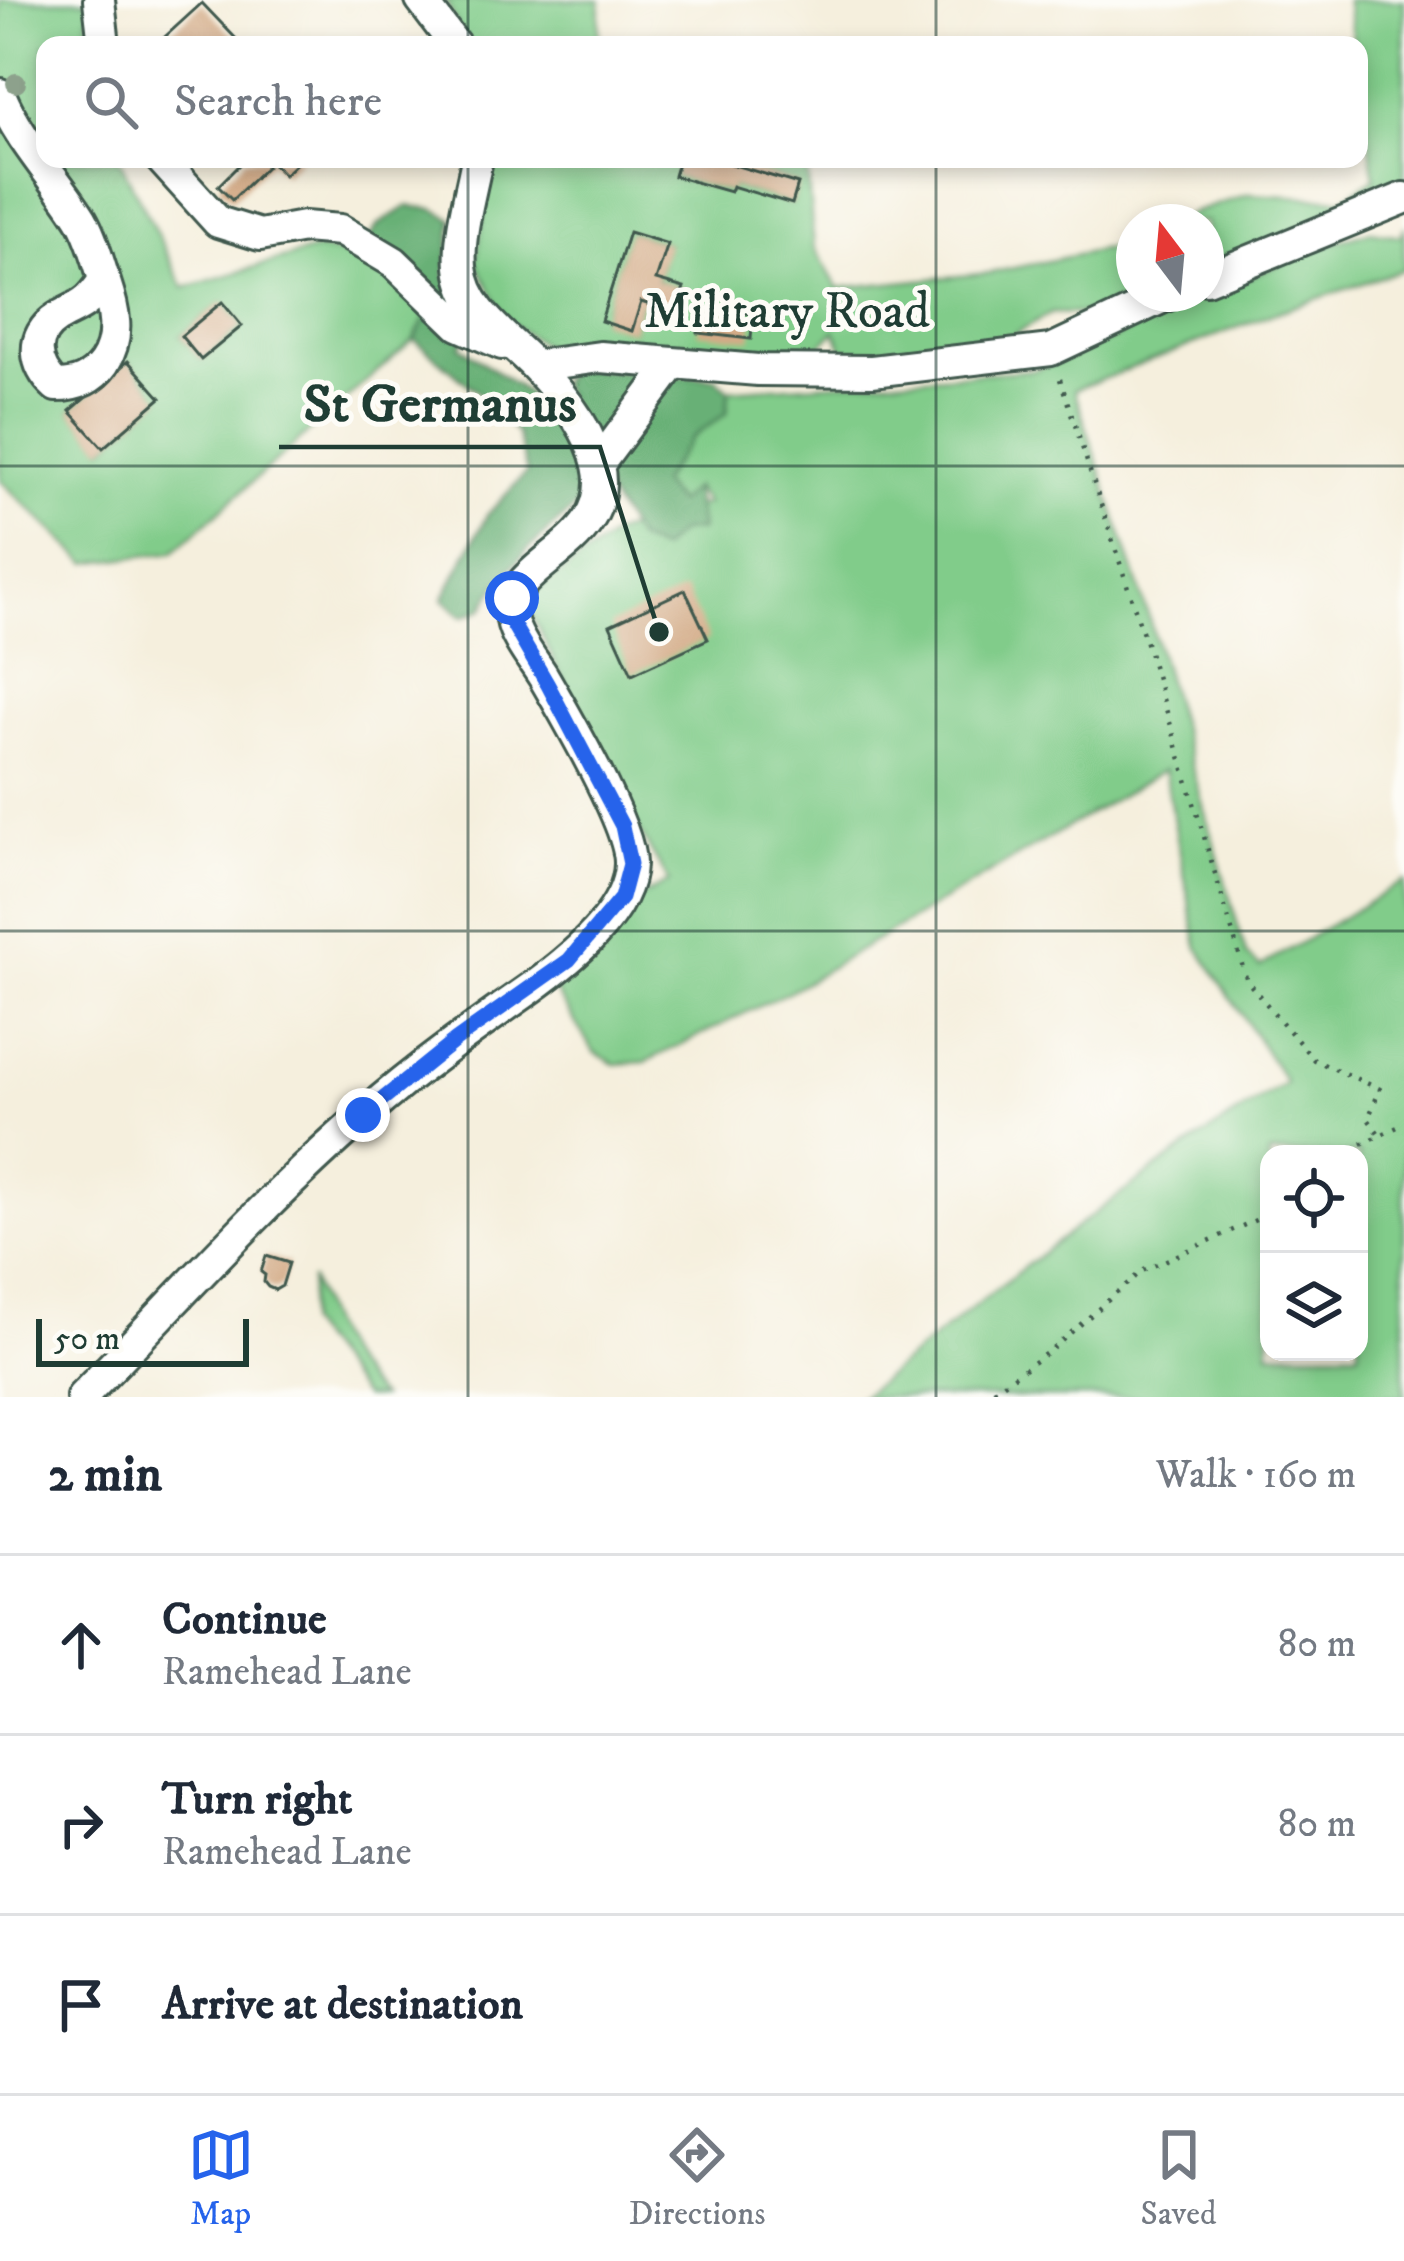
<!DOCTYPE html>
<meta charset="utf-8">
<style>
body{margin:0;font-family:"IM FELL DW Pica",serif;background:#f2f2f3;color:#1f2937}
.controls{position:absolute;right:36px;bottom:36px;display:grid;overflow:hidden;border-radius:24px;box-shadow:0 6px 18px #0003}
.controls button{width:108px;height:108px;display:grid;place-items:center;padding:0;border:0;border-bottom:3px solid #e0e1e3;background:#fff;color:#1f2937;font:60px sans-serif}
.compass{position:absolute;left:1116px;top:204px;width:108px;height:108px;border-radius:50%;background:#fff;box-shadow:0 6px 18px #0003;rotate:344deg}
.scale{position:absolute;left:36px;bottom:30px;width:213px;box-sizing:border-box;padding-left:12px;border:6px solid #1f3d34;border-top:0;font-size:33px;line-height:42px;white-space:nowrap;color:#1f3d34;-webkit-text-stroke:9px #fdfcf7;paint-order:stroke}
.stop{position:absolute;width:36px;height:36px;margin:-27px;border:9px solid #2563eb;border-radius:50%;background:#fff}
.stop.end{background:#2563eb;border-color:#fff;box-shadow:0 3px 12px #0008}
.list{margin:0;padding:0;list-style:none}
h2{display:flex;justify-content:space-between;align-items:center;height:156px;margin:0;padding:0 48px;font-size:51px}
h2 small{font-size:39px;font-weight:400;color:#747a83}
.list li{display:grid;grid-template-columns:78px 1fr auto;gap:36px;align-items:center;box-sizing:border-box;height:180px;padding:0 48px;border-top:3px solid #e0e1e3}
.list b{display:block;font-size:45px;white-space:nowrap}
.list p{margin:0;font-size:39px;white-space:nowrap;color:#747a83}
.list em{font-size:39px;font-style:normal;color:#747a83}
.icon{flex:none;width:66px;height:66px;fill:none;stroke:currentColor;stroke-width:2;stroke-linecap:round;stroke-linejoin:round}
.map{position:relative;flex:none;width:1404px;height:1397px;overflow:hidden}
.search{position:absolute;background:#fff;box-shadow:0 6px 18px #0003;left:36px;right:36px;top:36px;height:132px;display:flex;align-items:center;gap:30px;box-sizing:border-box;padding:0 42px;border-radius:24px;color:#747a83;font-size:45px}
.sheet{height:696px;background:#fff}
nav{display:flex;justify-content:space-around;align-items:center;box-sizing:border-box;height:168px;border-top:3px solid #e0e1e3;background:#fff;font-size:33px;color:#747a83}
nav a{display:grid;justify-items:center;gap:6px}
nav .on{color:#2563eb}
.map>svg:first-child{display:block}
</style>
<div class="map">
<svg width="1404" height="1397" viewBox="0 0 1404 1397">
<rect width="100%" height="100%" fill="#fdfcf7"/>
<filter id="ink" filterUnits="userSpaceOnUse"><feTurbulence type="fractalNoise" baseFrequency=".00833" numOctaves="2"/><feDisplacementMap in="SourceGraphic" scale="24" xChannelSelector="R" yChannelSelector="G"/><feConvolveMatrix kernelMatrix="1 2 1 2 8 2 1 2 1" color-interpolation-filters="sRGB"/></filter>
<filter id="wash" filterUnits="userSpaceOnUse"><feTurbulence type="fractalNoise" baseFrequency=".004" numOctaves="4" result="noise"/><feDisplacementMap in="SourceGraphic" scale="48" xChannelSelector="R" yChannelSelector="G"/><feGaussianBlur stdDeviation="2.7" result="paint"/><feColorMatrix in="noise" values="0 0 0 0 0 0 0 0 0 0 0 0 0 0 0 0 0 1.4 0 .05"/><feComposite in="paint" operator="in"/></filter>
<g filter="url(#wash)">
<rect width="100%" height="100%" fill="#f5efdd"/>
<!-- green -->
<path fill="#81cc8a" stroke="#50845f" stroke-width="3" fill-rule="evenodd" d="M 0,0 L 84,0 L 89,5 L 87,45 L 45,45 L 45,159 L 119,159 L 184,288 L 317,249 L 382,262 L 429,313 L 414,339 L 173,552 L 87,563 L 0,480 ZM 222,303 L 242,326 L 201,360 L 181,336 ZM 128,361 L 160,398 L 104,448 L 71,411 Z
M 445,0 L 600,0 L 599,45 L 467,45 Z
M 1346,0 L 1404,0 L 1404,182 L 1391,185 L 1344,211 L 1206,266 L 1206,222 L 1176,222 L 1192,213 L 1249,194 L 1343,199 L 1375,178 L 1359,78 L 1359,45 L 1354,45 Z
M 493,159 L 679,159 L 675,176 L 729,192 L 732,186 L 792,204 L 797,184 L 714,159 L 806,159 L 814,247 L 838,288 L 990,273 L 1134,243 L 1134,294 L 1136,294 L 1087,314 L 1052,313 L 1002,341 L 848,361 L 835,331 L 808,359 L 546,347 L 506,320 L 476,262 ZM 630,232 L 667,244 L 656,280 L 684,289 L 641,302 L 632,330 L 602,320 Z
M 1404,229 L 1404,269 L 1275,313 L 1074,390 L 1148,615 L 1246,954 L 1260,967 L 1404,881 L 1404,1397 L 860,1397 C 998,1288 1134,1175 1286,1083 L 1198,947 L 1164,770 L 790,991 L 645,1062 L 615,1064 L 594,1052 L 555,991 L 598,950 L 632,901 L 669,882 L 623,803 L 524,599 L 618,532 L 706,504 L 694,488 L 677,504 L 660,483 L 691,438 L 727,413 L 729,390 L 1034,370 L 1063,360 L 1314,249 L 1371,231 L 1400,236 ZM 1269,1154 L 1359,1154 L 1359,1352 L 1269,1352 Z
M 311,1279 C 329,1328 341,1360 380,1397 L 363,1397 L 306,1324 Z"/>
<!-- forest -->
<path fill="#68b076" stroke="#447655" stroke-width="3" d="M 408,206 L 434,209 L 453,219 L 446,277 L 476,318 L 460,346 L 535,399 L 593,464 L 591,494 C 552,528 506,563 483,609 L 462,617 L 443,599 L 487,515 L 527,472 L 517,434 L 488,401 L 414,339 L 428,313 L 365,244 L 378,225 Z
M 569,367 L 716,378 L 729,390 L 727,413 L 691,438 L 660,483 L 677,503 L 694,488 L 700,530 L 680,532 L 660,550 L 638,541 L 607,494 L 560,384 Z"/>
<g id="blocks">
<!-- building -->
<path fill="#d3ab87" d="M 202,3 L 242,45 L 156,45 Z
M 245,159 L 301,159 L 284,175 L 271,162 L 232,200 L 218,186 Z
M 679,159 L 714,159 L 798,184 L 792,204 L 732,186 L 730,192 L 674,176 Z
M 629,232 L 668,244 L 656,280 L 684,288 L 676,313 L 641,302 L 632,331 L 601,321 Z
M 222,302 L 242,326 L 201,360 L 181,336 Z
M 701,309 L 753,314 L 751,339 L 698,333 Z
M 128,361 L 161,398 L 103,448 L 70,411 Z
M 685,590 L 708,639 L 632,674 L 610,625 Z
M 266,1256 L 289,1263 L 282,1286 L 275,1290 L 268,1287 L 264,1282 L 265,1275 L 261,1272 Z"/>
</g>
</g>
<g filter="url(#ink)">
<use href="#blocks" fill-opacity="0" stroke="#3f584d" stroke-width="3"/>
<g fill="none" stroke-linecap="round" stroke-linejoin="round">
<!-- minor casing -->
<g stroke="#3f584d" stroke-width="36">
<path id="minor" d="M 99,0 L 104,45
M 421,0 L 455,45
M 0,94 C 19,141 56,178 82,220 C 93,239 98,261 105,282 C 114,309 121,337 104,363 C 92,380 76,386 56,386 C 34,366 29,336 57,318 C 66,312 76,309 84,303 C 93,297 98,289 104,280
M 161,159 L 218,222 L 260,235 L 304,227 L 340,230 L 394,262 L 459,325 L 502,344
M 1206,279 L 1404,198
M 535,366 L 600,357 L 758,370 L 872,371 L 1051,350 L 1170,294
M 598,465 L 673,364
M 82,1397 C 175,1302 264,1201 365,1114 C 417,1068 474,1028 531,988 C 567,962 629,913 630,864 C 631,827 564,712 543,676 C 533,660 515,638 512,620 C 500,560 617,550 598,465 C 590,428 561,393 535,366 C 507,337 465,311 461,267 C 458,234 471,192 477,159"/>
</g>
<!-- path -->
<path stroke="#3f584d" stroke-width="4.5" stroke-dasharray="3 9" stroke-linecap="butt" d="M 1060,379 L 1149,652 L 1247,981 L 1314,1060 L 1380,1089 L 1368,1119 L 1380,1135
M 1340,1154 L 1404,1124
M 984,1397 L 1051,1350 L 1142,1271 L 1269,1214"/>
<!-- minor -->
<use href="#minor" stroke="#fff" stroke-width="30"/>
</g>
<!-- trees -->
<circle fill="#8da18c" cx="16" cy="83" r="10"/>
</g>
<g fill="none" stroke-linecap="round" stroke-linejoin="round" filter="url(#ink)">
<!-- route -->
<path stroke="#2563eb" stroke-width="15" d="M 363,1115 L 456,1040 L 569,960 L 621,898 L 630,864 L 622,826 L 548,685 L 512,623 L 512,598"/>
</g>
<!-- grid -->
<path fill="none" stroke="#1f3d34" stroke-width="3" stroke-opacity="0.55" d="M 468,0 L 468,45M 936,0 L 936,45M 468,159 L 468,1397M 936,159 L 936,1397M 0,466 L 1404,466M 0,931 L 1404,931"/>
<g text-anchor="middle" dominant-baseline="central" stroke-width="10" stroke-linejoin="round" paint-order="stroke">
<!-- street labels -->
<g font-size="51" fill="#1f3d34" stroke="#fdfcf7">
<text x="787" y="312">Military Road</text>
</g>
</g>
<!-- callouts -->
<path fill="none" stroke="#1f3d34" stroke-width="4.5" d="M659 632L600 447H279"/>
<circle fill="#1f3d34" stroke="#fdfcf7" stroke-width="4.5" cx="659" cy="632" r="12"/>
<g font-size="54" text-anchor="middle" font-weight="bold" fill="#1f3d34" stroke="#fdfcf7" stroke-width="10" stroke-linejoin="round" paint-order="stroke">
<text x="440" y="421">St Germanus</text>
</g>
</svg>
<div class="controls">
<button><svg class="icon" aria-label="locate" viewBox="0 0 24 24"><circle cx="12" cy="12" r="6"/><path d="M12 2v4M12 18v4M2 12h4M18 12h4"/></svg></button>
<button><svg class="icon" aria-label="layers" viewBox="0 0 24 24"><path d="M12 4l9 5-9 5-9-5zM3 14l9 5 9-5"/></svg></button>
</div>
<svg class="compass" viewBox="-18 -18 36 36"><path d="M0-13l5 13h-10z" fill="#e53935"/><path d="M0 13l5-13h-10z" fill="#747a83"/></svg>
<div class="scale">50 m</div>
<div class="stop" style="left:512px;top:598px"></div>
<div class="stop end" style="left:363px;top:1115px"></div>
<div class="search"><svg class="icon" aria-label="search" viewBox="0 0 24 24"><circle cx="10" cy="10" r="6"/><path d="M15 15l6 6"/></svg>Search here</div>
</div>
<section class="sheet">
<h2>2 min<small>Walk · 160 m</small></h2>
<ul class="list">
<li><svg class="icon" aria-label="ahead" viewBox="0 0 24 24"><path d="M12 20V5M6 11l6-6 6 6"/></svg><div><b>Continue</b><p>Ramehead Lane</p></div><em>80 m</em></li>
<li><svg class="icon" aria-label="right" viewBox="0 0 24 24"><path d="M7 20v-9h11M14 6l5 5-5 5"/></svg><div><b>Turn right</b><p>Ramehead Lane</p></div><em>80 m</em></li>
<li><svg class="icon" aria-label="arrive" viewBox="0 0 24 24"><path d="M6 21V4h12l-3 4 3 4H6"/></svg><div><b>Arrive at destination</b></div></li>
</ul>
</section>
<nav>
<a class="on"><svg class="icon" aria-label="map" viewBox="0 0 24 24"><path d="M3 6l6-2 6 2 6-2v14l-6 2-6-2-6 2zM9 4v14M15 6v14"/></svg>Map</a>
<a><svg class="icon" aria-label="directions" viewBox="0 0 24 24"><path d="M12 3l9 9-9 9-9-9zM9 14v-3h6M13 9l2 2-2 2"/></svg>Directions</a>
<a><svg class="icon" aria-label="saved" viewBox="0 0 24 24"><path d="M7 4h10v16l-5-4-5 4z"/></svg>Saved</a>
</nav>
